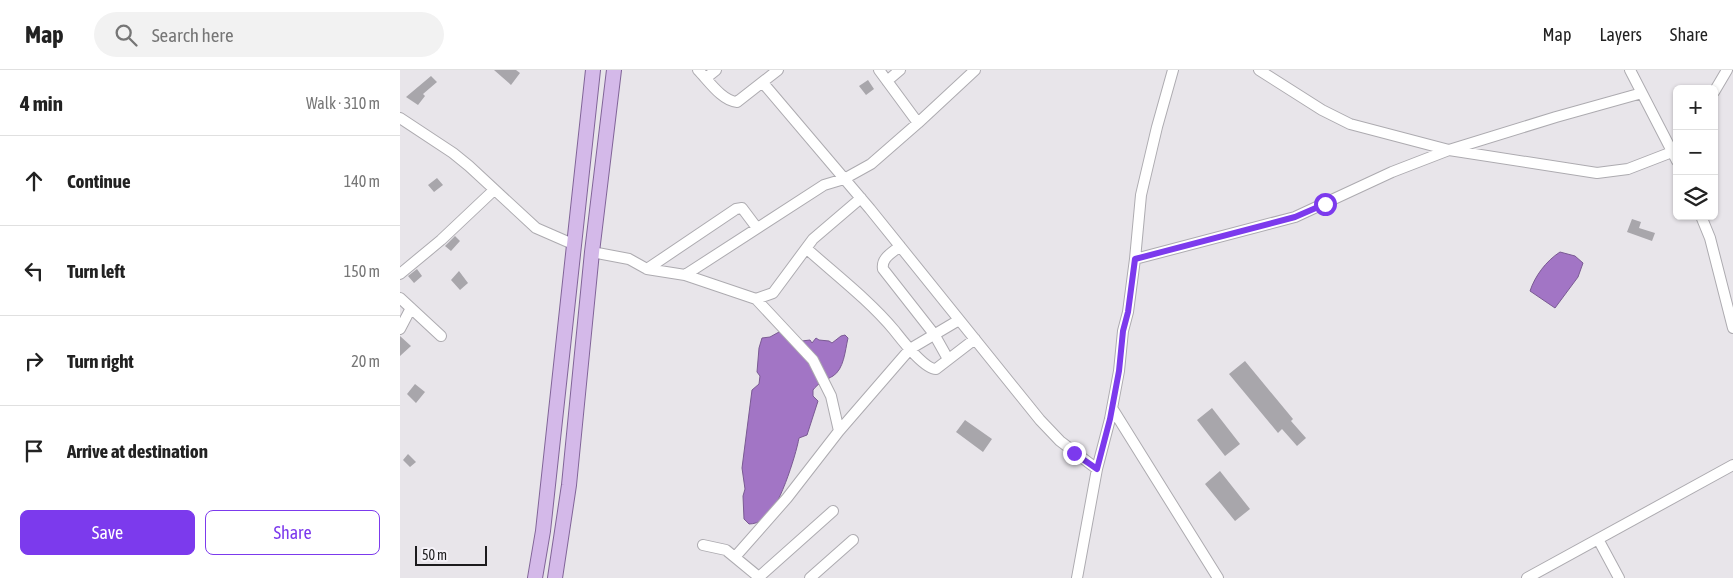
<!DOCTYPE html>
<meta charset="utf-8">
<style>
body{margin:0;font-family:"Asap Condensed",sans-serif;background:#f2f2f2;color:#222}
.controls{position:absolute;right:15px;top:15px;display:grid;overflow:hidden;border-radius:8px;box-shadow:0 1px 4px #0004}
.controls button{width:45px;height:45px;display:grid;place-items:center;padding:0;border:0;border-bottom:1px solid #e0e0e0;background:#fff;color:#222;font:25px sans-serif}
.scale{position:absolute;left:15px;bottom:12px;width:72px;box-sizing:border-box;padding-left:5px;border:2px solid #1c1b1d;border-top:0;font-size:14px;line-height:18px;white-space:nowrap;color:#1c1b1d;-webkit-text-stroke:4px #f5f2f8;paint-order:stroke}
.stop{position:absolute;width:15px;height:15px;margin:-11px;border:4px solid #7c3aed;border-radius:50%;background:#fff}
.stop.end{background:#7c3aed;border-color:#fff;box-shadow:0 1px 5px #0008}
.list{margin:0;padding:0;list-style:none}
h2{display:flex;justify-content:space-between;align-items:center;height:65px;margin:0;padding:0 20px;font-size:21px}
h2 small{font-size:16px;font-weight:400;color:#767676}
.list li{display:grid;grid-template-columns:32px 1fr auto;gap:15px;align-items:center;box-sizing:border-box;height:90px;padding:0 20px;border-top:1px solid #e0e0e0}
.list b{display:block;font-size:19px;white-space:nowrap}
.list em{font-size:16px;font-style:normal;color:#767676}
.actions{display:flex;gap:10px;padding:15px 20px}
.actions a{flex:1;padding:11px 0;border:1px solid #7c3aed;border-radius:8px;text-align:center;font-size:18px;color:#7c3aed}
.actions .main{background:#7c3aed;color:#fff}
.icon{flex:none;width:28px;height:28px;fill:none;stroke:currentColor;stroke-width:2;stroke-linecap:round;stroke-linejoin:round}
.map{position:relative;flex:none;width:1333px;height:508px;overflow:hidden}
header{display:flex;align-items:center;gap:30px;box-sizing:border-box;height:70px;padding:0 25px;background:#fff;border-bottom:1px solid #e0e0e0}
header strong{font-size:24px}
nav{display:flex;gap:28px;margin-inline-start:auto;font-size:18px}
.search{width:350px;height:45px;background:#f2f2f2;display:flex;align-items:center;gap:12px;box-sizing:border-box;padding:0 18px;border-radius:28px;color:#767676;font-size:19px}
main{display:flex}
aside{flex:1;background:#fff}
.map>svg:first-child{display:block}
</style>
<header>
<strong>Map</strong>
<div class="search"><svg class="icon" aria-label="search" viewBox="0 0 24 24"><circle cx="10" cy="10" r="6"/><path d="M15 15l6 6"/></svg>Search here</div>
<nav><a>Map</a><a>Layers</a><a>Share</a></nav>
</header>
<main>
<aside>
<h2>4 min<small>Walk · 310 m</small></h2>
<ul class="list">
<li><svg class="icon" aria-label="ahead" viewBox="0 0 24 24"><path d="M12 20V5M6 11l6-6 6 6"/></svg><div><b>Continue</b></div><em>140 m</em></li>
<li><svg class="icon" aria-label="left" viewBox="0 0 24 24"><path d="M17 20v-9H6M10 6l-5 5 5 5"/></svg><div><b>Turn left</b></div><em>150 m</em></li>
<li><svg class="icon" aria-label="right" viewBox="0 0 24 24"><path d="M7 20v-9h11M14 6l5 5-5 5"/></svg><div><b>Turn right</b></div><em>20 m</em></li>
<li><svg class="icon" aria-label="arrive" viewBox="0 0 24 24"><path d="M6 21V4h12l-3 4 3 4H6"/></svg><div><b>Arrive at destination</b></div></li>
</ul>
<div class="actions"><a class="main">Save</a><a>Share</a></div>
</aside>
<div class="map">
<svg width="1333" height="508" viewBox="0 0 1333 508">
<rect width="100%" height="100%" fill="#e8e5ea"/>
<!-- water -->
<path fill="#a275c5" stroke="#7a5a93" d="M 1160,182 L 1175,186 L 1183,193 L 1178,207 L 1155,238 L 1130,221 C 1135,206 1146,191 1160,182 Z
M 379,262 L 383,262 L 402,271 L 410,270 L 412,273 L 416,268 L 419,270 L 429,271 L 432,273 L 441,266 L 445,265 L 448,268 C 445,281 444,299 433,306 C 426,310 418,313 413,320 L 413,326 L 418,331 L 407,365 L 399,368 C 396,385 378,443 363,450 C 359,452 354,454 349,454 L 344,449 L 343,426 L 345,419 L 342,398 L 352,320 L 359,314 L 360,306 L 357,302 L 359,278 L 362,268 L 370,267 Z"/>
<!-- building -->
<path fill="#a8a6ab" d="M 94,0 L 116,0 L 120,3 L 111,15 Z
M 31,6 L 37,12 L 23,24 L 25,26 L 18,35 L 6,27 Z
M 468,10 L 474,19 L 466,25 L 459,16 Z
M 37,108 L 43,115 L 34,122 L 28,115 Z
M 1232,149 L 1241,152 L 1239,158 L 1255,163 L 1252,171 L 1227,162 Z
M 55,166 L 60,171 L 51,181 L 45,176 Z
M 17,199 L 22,206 L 14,213 L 8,206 Z
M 59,201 L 68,213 L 60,220 L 51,210 Z
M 0,266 L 11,276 L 0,286 Z
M 845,291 L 893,349 L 891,351 L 906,368 L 897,376 L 882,359 L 878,363 L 829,304 Z
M 15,314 L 25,322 L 16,333 L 7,324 Z
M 812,338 L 840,374 L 825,386 L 797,350 Z
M 565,350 L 592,369 L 583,382 L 556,362 Z
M 8,384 L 16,392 L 10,397 L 3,390 Z
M 820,401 L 850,439 L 835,451 L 805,414 Z"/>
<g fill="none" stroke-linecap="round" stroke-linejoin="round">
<!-- minor casing -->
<g stroke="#adabb0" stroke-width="12">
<path id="minor" d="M 298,0 C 308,10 322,31 337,32 L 378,0
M 479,0 L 518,53
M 859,0 L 922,40 L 950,54 L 1049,80 L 1197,103 L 1228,99 L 1272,82 L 1277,76
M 1230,0 L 1277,91
M 306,8 L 316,0
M 487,11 L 500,0
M 363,13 L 470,139 L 640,350 L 660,371 L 697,399
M 1314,22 L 1327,0
M 0,48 L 53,83 L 69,96 L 136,158 L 175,175
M 1301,146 L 1310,168 L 1333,258
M 500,176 C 492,183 481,188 483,199 L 534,264 L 548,289
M 407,179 C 435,204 470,231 494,260 C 502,270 524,299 536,299 L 575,269
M 192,182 L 229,189 L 247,199 L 285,205 L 356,229 L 413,290 L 431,326 L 439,361
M 735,189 L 895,147 L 992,102 L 1049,80 L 1156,47 L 1242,23
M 247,199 L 336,139 L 342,138 L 357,158
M 0,204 L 41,170 L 94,120
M 285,205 L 424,115 L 444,109 L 471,94 L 518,53 L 575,0
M 0,228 L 41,266
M 356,229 L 373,223 L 413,169 L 461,128
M 0,259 L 11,238
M 712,338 L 818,508
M 1198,469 L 1219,508
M 303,475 L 326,480 L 360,508
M 335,487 L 387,428 L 439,361 L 510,279 L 559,250
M 359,507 L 433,441
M 410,508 L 453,470
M 677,508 L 697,399 L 710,349 L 719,301 L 723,261 L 728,242 L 735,189 L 741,125 L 757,57 L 773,0
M 1127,508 L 1333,395"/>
</g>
<!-- major casing -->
<g stroke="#816498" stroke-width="16">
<path id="major" d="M 135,508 L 143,461 L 193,0
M 155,508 L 169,415 L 192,182 L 214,0"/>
</g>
<!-- minor -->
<use href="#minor" stroke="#fff" stroke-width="10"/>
<!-- major -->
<use href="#major" stroke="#d4b9e9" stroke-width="14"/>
</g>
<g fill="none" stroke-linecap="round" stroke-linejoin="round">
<!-- route -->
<path stroke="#7c3aed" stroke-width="6" d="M 674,383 L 697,399 L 710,349 L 719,301 L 723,261 L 728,242 L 735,189 L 895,147 L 925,134"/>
</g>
</svg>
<div class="controls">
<button>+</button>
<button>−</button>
<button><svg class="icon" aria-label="layers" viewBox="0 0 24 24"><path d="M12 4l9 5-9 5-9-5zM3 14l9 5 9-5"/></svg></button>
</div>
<div class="scale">50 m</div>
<div class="stop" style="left:925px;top:134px"></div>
<div class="stop end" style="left:674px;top:383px"></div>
</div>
</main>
